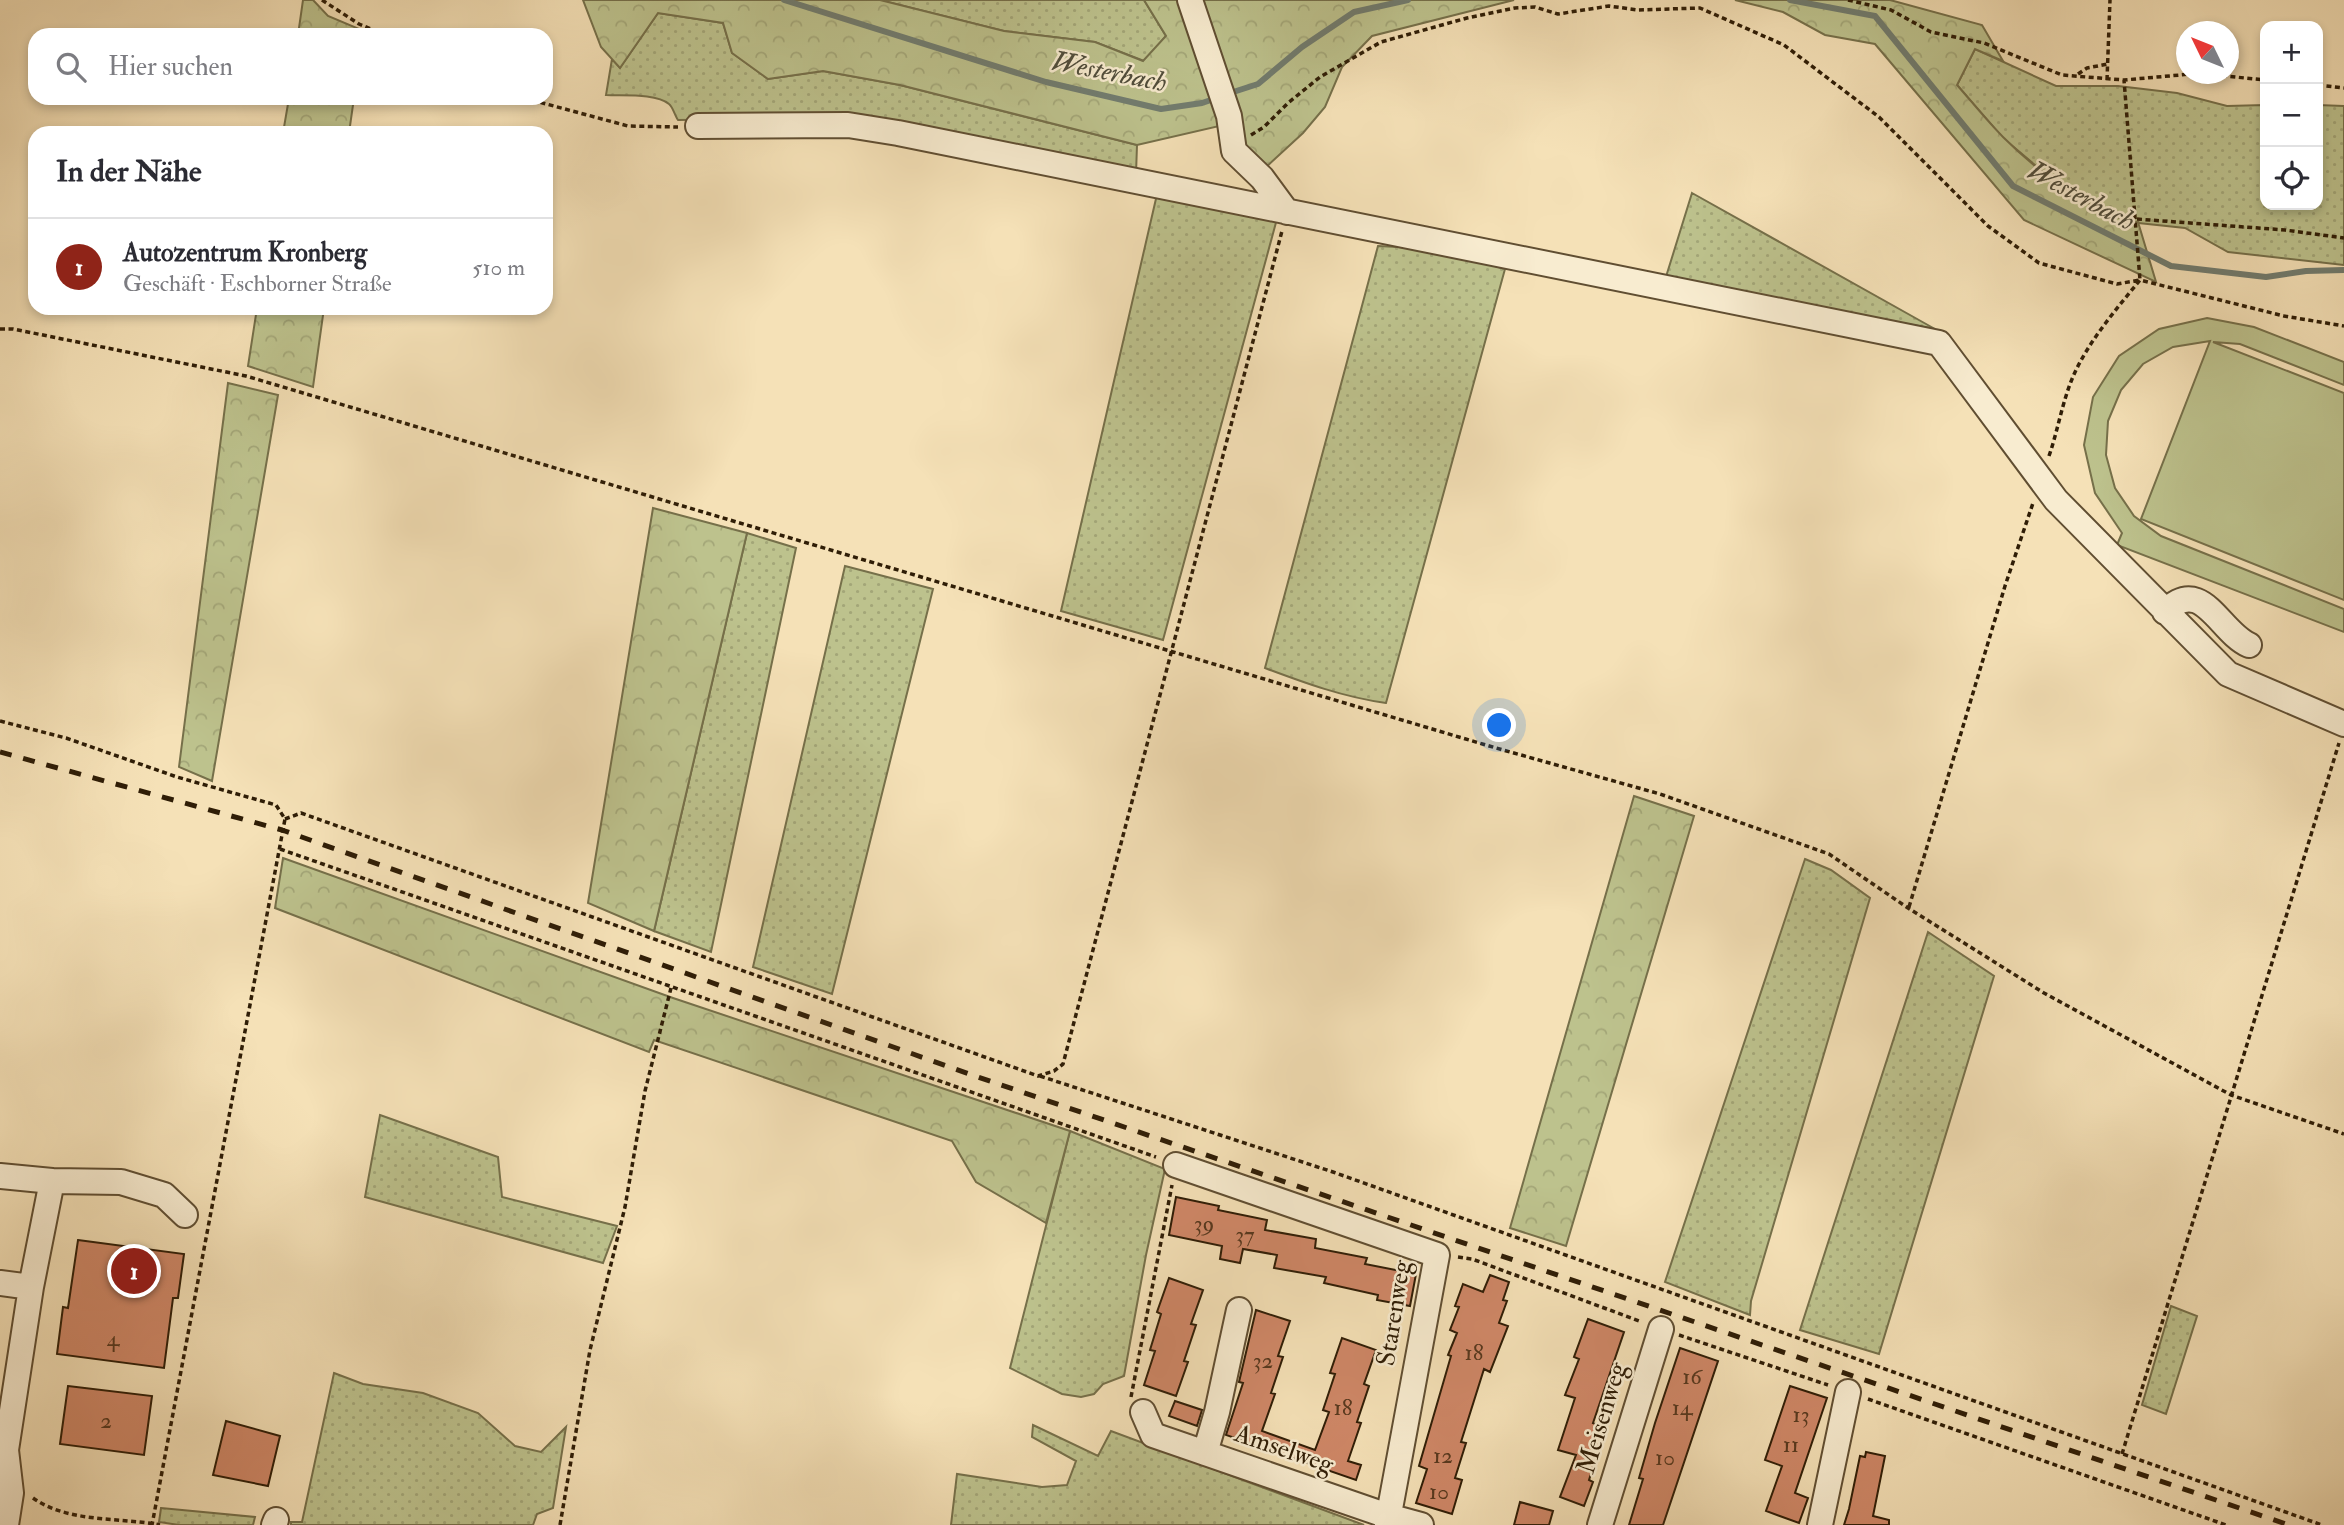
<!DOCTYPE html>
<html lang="de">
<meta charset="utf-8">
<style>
body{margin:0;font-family:"IM FELL Double Pica",serif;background:#f2f2f3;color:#2b2b33}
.controls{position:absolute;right:21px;top:21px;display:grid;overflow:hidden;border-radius:14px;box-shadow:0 4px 10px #0003}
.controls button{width:63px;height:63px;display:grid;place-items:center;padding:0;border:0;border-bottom:2px solid #e1e1e2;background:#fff;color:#2b2b33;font:35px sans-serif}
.compass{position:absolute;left:2176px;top:21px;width:63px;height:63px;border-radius:50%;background:#fff;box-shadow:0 4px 10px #0003;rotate:313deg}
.you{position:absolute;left:1500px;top:726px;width:24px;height:24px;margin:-18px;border:5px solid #fff;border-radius:50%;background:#1a73e8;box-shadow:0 0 0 10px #1a73e833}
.badge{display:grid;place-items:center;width:46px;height:46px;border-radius:50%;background:#8f2418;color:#fff;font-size:23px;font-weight:700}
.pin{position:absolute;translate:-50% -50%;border:4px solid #fff;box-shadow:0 2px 7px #0006}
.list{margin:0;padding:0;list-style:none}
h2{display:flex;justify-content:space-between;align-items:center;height:91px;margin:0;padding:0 28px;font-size:30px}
h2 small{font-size:23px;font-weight:400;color:#7c7c81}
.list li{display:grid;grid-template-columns:46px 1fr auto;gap:21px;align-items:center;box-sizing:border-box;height:98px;padding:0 28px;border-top:2px solid #e1e1e2}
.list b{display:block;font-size:26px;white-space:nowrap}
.list p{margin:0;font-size:23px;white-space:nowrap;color:#7c7c81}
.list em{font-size:23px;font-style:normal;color:#7c7c81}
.icon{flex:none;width:38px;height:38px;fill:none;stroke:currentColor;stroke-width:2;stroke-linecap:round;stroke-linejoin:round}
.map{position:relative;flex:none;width:2344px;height:1525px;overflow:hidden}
.search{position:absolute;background:#fff;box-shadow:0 4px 10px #0003;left:28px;top:28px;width:525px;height:77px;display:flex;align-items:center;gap:18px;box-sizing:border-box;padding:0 24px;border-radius:21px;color:#7c7c81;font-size:26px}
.panel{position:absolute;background:#fff;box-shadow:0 4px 10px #0003;left:28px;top:126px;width:525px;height:189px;border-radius:21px}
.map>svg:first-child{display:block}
</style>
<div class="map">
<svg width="2344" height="1525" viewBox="0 0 2344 1525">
<defs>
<pattern id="green-dots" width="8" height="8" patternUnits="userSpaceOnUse" patternTransform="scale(1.75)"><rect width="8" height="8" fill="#bdc28d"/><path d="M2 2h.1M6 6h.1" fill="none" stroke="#a3a678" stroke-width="1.8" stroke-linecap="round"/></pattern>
<pattern id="forest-crowns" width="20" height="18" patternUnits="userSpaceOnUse" patternTransform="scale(1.75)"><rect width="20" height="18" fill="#bdc28d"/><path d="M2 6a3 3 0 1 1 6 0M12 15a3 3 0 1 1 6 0" fill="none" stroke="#a3a678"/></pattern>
</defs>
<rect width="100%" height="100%" fill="#f5e1b7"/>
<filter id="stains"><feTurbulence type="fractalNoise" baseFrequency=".00286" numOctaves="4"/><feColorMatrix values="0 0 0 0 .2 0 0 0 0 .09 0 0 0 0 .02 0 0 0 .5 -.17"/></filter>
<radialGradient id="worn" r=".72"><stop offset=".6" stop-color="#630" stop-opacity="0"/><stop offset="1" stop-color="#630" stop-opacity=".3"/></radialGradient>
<!-- green -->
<path fill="url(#green-dots)" stroke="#76704a" stroke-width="2" d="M 880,0 L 1144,0 L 1166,36 L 1144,61 L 1095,42 L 1004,31 Z
M 658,13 L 723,23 L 732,53 L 768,79 L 823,71 L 900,85 L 1137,145 L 1136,174 L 845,118 L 678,120 C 675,116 673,107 669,104 C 656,93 623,96 606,95 L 612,59 L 620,68 Z
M 1975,49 L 2056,86 L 2118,86 L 2177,93 L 2227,106 L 2265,105 L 2265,205 L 2318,205 L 2318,105 L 2344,106 L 2344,265 L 2228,252 L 2185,228 L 2129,222 L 2096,208 L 2054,181 L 2003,138 L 1957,85 Z
M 1158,190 L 1278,215 L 1163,640 L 1061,611 Z
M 1692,193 L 1935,329 L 1665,280 Z
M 1378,246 L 1439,249 L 1505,269 L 1386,703 C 1343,697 1305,683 1265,668 Z
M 747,533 L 796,548 L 711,952 L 654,931 Z
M 845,566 L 933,589 L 832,994 L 753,967 Z
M 1805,859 L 1831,870 L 1870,898 L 1751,1301 L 1750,1315 L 1665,1282 Z
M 1928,932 L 1994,976 L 1879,1354 L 1800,1330 Z
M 380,1115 L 498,1157 L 502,1197 L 617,1226 L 603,1263 L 365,1197 Z
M 1070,1131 L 1165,1169 L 1146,1255 L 1124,1376 L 1103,1384 L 1094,1394 L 1081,1397 L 1062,1394 L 1010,1368 Z
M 2171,1306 L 2197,1316 L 2166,1414 L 2142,1405 Z
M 334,1373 L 363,1384 L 423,1393 L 478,1413 L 515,1446 L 541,1452 L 566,1427 L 553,1508 L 537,1514 L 533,1525 L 291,1525 L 291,1522 L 302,1522 Z
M 1033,1425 L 1098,1456 L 1111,1431 L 1364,1525 L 951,1525 L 957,1474 L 1042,1487 L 1067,1485 L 1076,1461 L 1032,1437 Z
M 161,1508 L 255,1517 L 253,1525 L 179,1525 L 159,1522 Z"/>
<!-- forest -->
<path fill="url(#forest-crowns)" stroke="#76704a" stroke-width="2" d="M 303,0 L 313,0 L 328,16 L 364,31 L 363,35 L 298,35 Z
M 583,0 L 880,0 L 1004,31 L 1095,42 L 1143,61 L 1166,36 L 1144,0 L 1514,0 L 1372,36 L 1342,67 L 1325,107 L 1303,133 L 1264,169 L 1219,126 L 1137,145 L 900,85 L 823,71 L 768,79 L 732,53 L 723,23 L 658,13 L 620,68 L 601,47 Z
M 1735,0 L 1890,0 L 1982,25 L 2003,61 L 1975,49 L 1957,85 C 1972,102 1987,121 2003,137 C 2032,166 2097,219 2138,222 L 2156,282 L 2024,220 L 1875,44 L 1825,35 L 1783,12 Z
M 289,98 L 354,98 L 349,133 L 283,133 Z
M 257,308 L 324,308 L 313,387 L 248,366 Z
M 228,383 L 278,395 L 212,781 L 179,767 Z
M 653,508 L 747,533 L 654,931 L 588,903 Z
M 1634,796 L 1694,816 L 1566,1246 L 1510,1228 Z
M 283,858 L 673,998 L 1070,1131 L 1046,1223 L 976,1182 L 952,1141 L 654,1040 L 649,1052 L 275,908 Z"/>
<!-- pitch -->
<path fill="#bdc28d" stroke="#76704a" stroke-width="2" d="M 2207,318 L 2254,327 L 2344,362 L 2344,385 L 2240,344 L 2213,342 L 2344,393 L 2344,600 L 2141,519 L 2210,341 L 2173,347 L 2143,364 L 2121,390 L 2108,421 L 2106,455 L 2115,488 L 2134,516 L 2161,536 L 2344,609 L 2344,632 L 2117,545 L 2122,533 L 2095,493 L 2084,445 L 2093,397 L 2119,356 L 2159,329 Z"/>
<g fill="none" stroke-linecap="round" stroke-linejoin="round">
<!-- stream -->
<path stroke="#717c6f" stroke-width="6" d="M 784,0 L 1046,82 L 1161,109 L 1202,103 L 1217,98
M 1790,0 L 1875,16 L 2013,186 L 2171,266 L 2266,277 L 2306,271 L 2344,270
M 1227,94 L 1258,84 L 1302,47 L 1354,12 L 1408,0"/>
</g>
<!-- building -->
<path fill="#cf8767" stroke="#2f1d06" stroke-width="2" d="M 1176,1197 L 1219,1206 L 1218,1210 L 1267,1220 L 1265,1230 L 1316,1239 L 1315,1248 L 1367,1258 L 1365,1264 L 1416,1274 L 1410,1306 L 1377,1300 L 1378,1295 L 1324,1283 L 1326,1277 L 1274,1268 L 1277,1255 L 1243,1249 L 1240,1263 L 1220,1259 L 1222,1246 L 1169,1235 Z
M 78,1240 L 184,1254 L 178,1298 L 173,1298 L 164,1368 L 57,1354 L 63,1307 L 68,1308 Z
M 1490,1275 L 1509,1282 L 1503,1300 L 1507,1301 L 1499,1323 L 1508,1326 L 1490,1372 L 1484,1369 L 1461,1442 L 1466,1443 L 1455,1478 L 1462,1480 L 1452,1514 L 1416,1503 L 1427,1469 L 1419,1466 L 1451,1356 L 1448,1355 L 1457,1333 L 1450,1330 L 1459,1307 L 1455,1306 L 1463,1284 L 1483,1292 Z
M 1169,1278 L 1203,1290 L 1191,1324 L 1196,1325 L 1184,1361 L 1188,1362 L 1176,1396 L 1144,1385 L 1155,1351 L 1150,1350 L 1161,1314 L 1157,1312 Z
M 1256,1310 L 1290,1321 L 1278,1356 L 1283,1357 L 1271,1393 L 1275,1394 L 1262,1431 L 1315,1450 L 1329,1412 L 1323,1410 L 1335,1374 L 1330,1373 L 1342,1338 L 1376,1350 L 1364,1384 L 1369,1386 L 1357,1422 L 1361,1423 L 1348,1461 L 1361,1465 L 1356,1480 L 1226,1435 L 1243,1383 L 1239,1382 Z
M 1588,1319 L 1624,1332 L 1593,1423 L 1606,1427 L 1589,1480 L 1593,1482 L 1584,1506 L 1560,1497 L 1576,1455 L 1558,1450 L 1575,1398 L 1565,1395 L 1579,1359 L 1574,1357 Z
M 1680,1348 L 1718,1361 L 1663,1525 L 1629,1525 L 1643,1479 L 1639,1478 L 1655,1423 Z
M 68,1386 L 152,1396 L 144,1455 L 60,1444 Z
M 1790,1386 L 1827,1398 L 1795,1493 L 1808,1498 L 1799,1523 L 1766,1511 L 1782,1466 L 1765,1460 Z
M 1175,1401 L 1202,1410 L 1197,1426 L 1169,1416 Z
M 226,1421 L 280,1436 L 268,1486 L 213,1475 Z
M 1866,1452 L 1885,1456 L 1873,1516 L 1889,1520 L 1889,1525 L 1844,1525 L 1849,1509 L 1860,1456 L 1865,1457 Z
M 1520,1502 L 1553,1511 L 1549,1525 L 1514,1525 Z"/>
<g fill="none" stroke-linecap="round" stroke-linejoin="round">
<!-- minor casing -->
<g stroke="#604e32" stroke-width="28">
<path id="minor" d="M 1190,0 L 1229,116 L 1234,151 L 1262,178 L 1287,212
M 698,126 L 848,125 L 898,133 L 1939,343 L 2056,500 L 2228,674 L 2344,724
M 2165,612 C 2202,574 2219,632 2249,645
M 1176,1165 L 1437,1255 L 1387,1525
M 0,1176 L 52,1181 L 31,1287 L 6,1450 L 11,1493 L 6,1525
M 52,1181 L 121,1182 L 164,1195 L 185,1215
M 0,1283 L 31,1287
M 1143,1412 L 1153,1435 L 1388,1516 L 1421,1525
M 1205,1453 L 1217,1412 L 1239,1310
M 274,1525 L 276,1520
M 1600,1525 L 1661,1329
M 1820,1525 L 1848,1392"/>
</g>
<!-- path -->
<path stroke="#2f1d06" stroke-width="3.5" stroke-dasharray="5 3.5" stroke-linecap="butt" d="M 322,0 L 359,24 L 385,35
M 1848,0 L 1891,10 L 1931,32 L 1984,43 L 2062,75 L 2124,80 L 2191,74
M 2078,74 L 2087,68 L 2108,64
M 2205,74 L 2265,80
M 2107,80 L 2110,0
M 2318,85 L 2344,88
M 524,98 L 628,126 L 678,127
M 1251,135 L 1264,127 L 1288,103 L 1320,77 L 1381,42 L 1467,18 L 1515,8 L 1535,7 L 1558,14 L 1609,6 L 1638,10 L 1700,8 L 1784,45 L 1879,117 L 1988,226 L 2039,263 L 2117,284 L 2140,280 L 2124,80
M 2137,219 L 2285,230 L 2344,238
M 0,329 L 13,329 L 246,376 L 1496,748 L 1660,794 L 1829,854 L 1908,908 L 2044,993 L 2231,1095 L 2344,1134
M 2049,456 C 2059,427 2063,396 2077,368 C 2093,336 2118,307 2140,280 L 2284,316 L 2344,326
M 0,721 L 66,738 L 177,777 L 276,805 L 285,819 L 152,1525
M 285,819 L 301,813 L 1038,1076 L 1054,1071 L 1063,1064 L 1282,231
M 280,849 L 1156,1157
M 1909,907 L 2005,586 L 2033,503
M 1040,1076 L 1333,1172 L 2322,1525
M 1458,1257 L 1472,1259 L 1642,1322
M 1679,1335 L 1828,1385
M 1131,1397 L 1172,1185
M 1868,1399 L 2226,1525
M 2122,1454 L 2339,743
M 33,1498 C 68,1523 119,1517 160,1525
M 560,1525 L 590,1350 L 625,1207 L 645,1091 L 671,988"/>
<!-- minor -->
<use href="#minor" stroke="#f8ecd0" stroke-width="24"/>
<!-- rail -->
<path stroke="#2f1d06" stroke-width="5" stroke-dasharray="12 12" stroke-linecap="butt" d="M 0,752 L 282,830 L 975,1076 L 2289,1525"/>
</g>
<g text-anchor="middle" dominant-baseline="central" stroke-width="5" stroke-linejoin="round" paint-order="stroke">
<!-- number labels -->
<g font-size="23" fill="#57381e">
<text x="1204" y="1223">39</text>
<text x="1245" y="1234">37</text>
<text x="113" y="1338">4</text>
<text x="1474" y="1352">18</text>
<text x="1263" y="1360">32</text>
<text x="1692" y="1376">16</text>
<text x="1343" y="1407">18</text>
<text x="1682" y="1407">14</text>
<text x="1801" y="1414">13</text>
<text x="106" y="1420">2</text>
<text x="1791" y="1444">11</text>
<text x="1443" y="1455">12</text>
<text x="1665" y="1457">10</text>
<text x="1439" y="1491">10</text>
</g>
<!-- street labels -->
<g font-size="26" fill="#2f1d06" stroke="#f8ecd0">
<text transform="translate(1394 1313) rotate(-81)">Starenweg</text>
<text transform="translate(1602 1418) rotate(-73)">Meisenweg</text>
<text transform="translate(1284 1449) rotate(19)">Amselweg</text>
</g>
<!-- water labels -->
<g font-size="28" font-style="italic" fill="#504d3b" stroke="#f8ecd0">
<text transform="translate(1109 72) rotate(11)">Westerbach</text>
<text transform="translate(2081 196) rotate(28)">Westerbach</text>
</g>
</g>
<rect width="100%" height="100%" filter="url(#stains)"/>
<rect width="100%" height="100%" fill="url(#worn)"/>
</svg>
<div class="controls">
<button>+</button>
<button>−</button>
<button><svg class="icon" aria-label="locate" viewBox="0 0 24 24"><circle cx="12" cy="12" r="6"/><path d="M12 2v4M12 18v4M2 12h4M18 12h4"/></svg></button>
</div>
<svg class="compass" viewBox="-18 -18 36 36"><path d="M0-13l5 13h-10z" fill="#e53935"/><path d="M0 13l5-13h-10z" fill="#7c7c81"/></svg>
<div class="you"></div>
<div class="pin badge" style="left:134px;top:1271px">1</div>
<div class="search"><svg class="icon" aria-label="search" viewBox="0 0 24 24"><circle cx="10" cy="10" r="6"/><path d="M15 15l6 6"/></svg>Hier suchen</div>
<section class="panel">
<h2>In der Nähe<small></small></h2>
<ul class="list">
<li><span class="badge">1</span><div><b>Autozentrum Kronberg</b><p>Geschäft · Eschborner Straße</p></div><em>510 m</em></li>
</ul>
</section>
</div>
